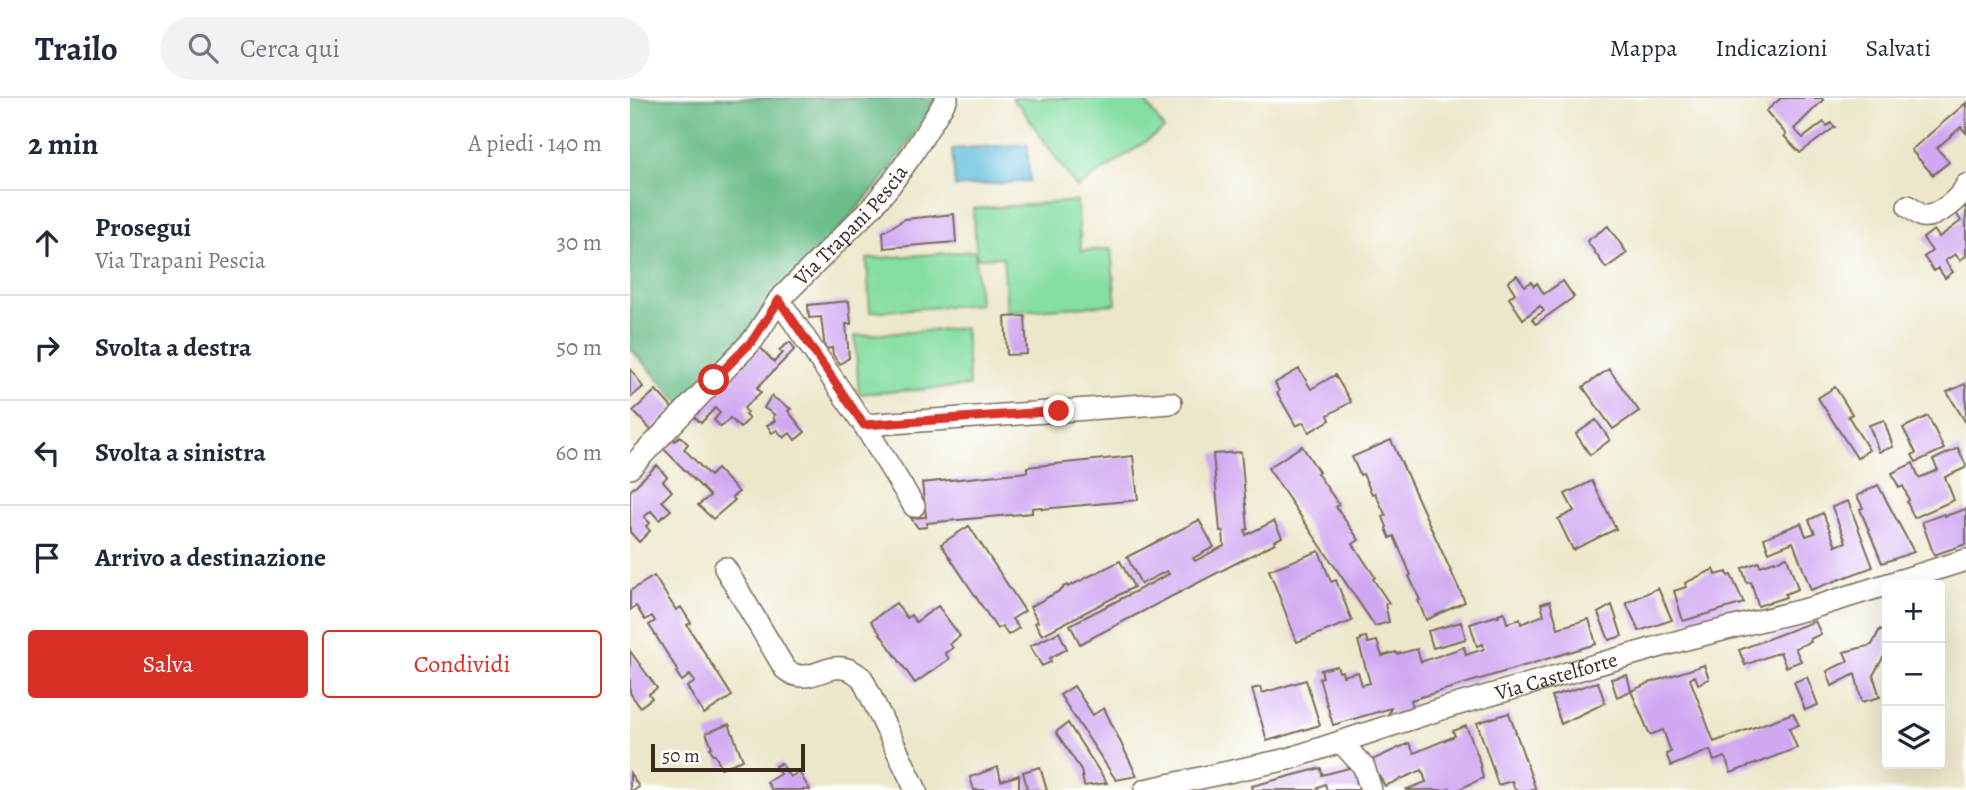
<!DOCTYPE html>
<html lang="it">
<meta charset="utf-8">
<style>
body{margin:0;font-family:Alegreya,serif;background:#f2f2f3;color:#1f2937}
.controls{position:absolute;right:21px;bottom:21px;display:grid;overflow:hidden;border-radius:7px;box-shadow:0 7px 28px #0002}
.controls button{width:63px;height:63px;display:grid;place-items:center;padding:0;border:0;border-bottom:2px solid #e0e1e3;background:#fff;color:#1f2937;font:35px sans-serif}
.scale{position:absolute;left:21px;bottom:18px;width:154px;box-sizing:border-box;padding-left:7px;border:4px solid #3b2a1e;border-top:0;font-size:19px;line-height:24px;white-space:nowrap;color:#3b2a1e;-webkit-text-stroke:5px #fff;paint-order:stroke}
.stop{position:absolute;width:21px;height:21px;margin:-16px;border:5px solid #d93025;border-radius:50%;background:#fff}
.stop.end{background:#d93025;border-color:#fff;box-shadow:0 2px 7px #0008}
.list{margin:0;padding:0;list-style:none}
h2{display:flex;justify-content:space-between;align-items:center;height:91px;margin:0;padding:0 28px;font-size:30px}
h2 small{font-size:23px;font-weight:400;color:#747a83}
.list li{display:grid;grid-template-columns:46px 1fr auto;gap:21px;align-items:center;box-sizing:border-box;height:105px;padding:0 28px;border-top:2px solid #e0e1e3}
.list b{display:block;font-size:26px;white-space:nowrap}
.list p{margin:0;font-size:23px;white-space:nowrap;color:#747a83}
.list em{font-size:23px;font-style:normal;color:#747a83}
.actions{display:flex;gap:14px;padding:21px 28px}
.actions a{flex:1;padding:16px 0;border:2px solid #d93025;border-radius:7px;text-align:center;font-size:24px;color:#d93025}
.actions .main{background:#d93025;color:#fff}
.icon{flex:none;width:38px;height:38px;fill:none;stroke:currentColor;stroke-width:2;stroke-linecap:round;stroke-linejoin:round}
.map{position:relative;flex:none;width:1336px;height:692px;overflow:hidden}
header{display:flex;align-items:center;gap:42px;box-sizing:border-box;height:98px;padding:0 35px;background:#fff;border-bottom:2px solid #e0e1e3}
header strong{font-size:33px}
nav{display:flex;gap:38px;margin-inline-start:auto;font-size:24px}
.search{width:490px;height:63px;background:#f2f2f3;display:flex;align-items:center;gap:18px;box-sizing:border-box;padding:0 24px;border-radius:38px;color:#747a83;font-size:26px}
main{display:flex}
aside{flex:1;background:#fff}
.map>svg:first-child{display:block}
</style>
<header>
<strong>Trailo</strong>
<div class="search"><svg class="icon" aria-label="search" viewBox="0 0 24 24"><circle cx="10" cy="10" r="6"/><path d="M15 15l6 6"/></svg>Cerca qui</div>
<nav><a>Mappa</a><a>Indicazioni</a><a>Salvati</a></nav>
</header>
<main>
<aside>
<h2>2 min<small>A piedi · 140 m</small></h2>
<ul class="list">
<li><svg class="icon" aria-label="ahead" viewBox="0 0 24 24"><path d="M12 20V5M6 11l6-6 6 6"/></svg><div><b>Prosegui</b><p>Via Trapani Pescia</p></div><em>30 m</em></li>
<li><svg class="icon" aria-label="right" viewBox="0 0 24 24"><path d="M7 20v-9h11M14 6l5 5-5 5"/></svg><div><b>Svolta a destra</b></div><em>50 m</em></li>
<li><svg class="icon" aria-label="left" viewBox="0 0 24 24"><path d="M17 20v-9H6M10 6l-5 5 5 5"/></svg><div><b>Svolta a sinistra</b></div><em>60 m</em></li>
<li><svg class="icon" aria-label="arrive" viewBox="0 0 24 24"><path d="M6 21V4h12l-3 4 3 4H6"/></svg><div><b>Arrivo a destinazione</b></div></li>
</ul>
<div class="actions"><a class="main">Salva</a><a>Condividi</a></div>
</aside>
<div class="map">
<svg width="1336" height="692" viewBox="0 0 1336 692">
<rect width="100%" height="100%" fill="#fff"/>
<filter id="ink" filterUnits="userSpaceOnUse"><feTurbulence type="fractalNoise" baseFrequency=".0143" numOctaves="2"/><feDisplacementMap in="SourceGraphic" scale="14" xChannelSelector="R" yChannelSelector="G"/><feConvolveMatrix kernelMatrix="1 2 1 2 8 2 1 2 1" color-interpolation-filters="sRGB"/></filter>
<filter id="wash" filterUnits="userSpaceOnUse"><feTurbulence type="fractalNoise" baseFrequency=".00686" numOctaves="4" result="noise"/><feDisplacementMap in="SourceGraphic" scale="28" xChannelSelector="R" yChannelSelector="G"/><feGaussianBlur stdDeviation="1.57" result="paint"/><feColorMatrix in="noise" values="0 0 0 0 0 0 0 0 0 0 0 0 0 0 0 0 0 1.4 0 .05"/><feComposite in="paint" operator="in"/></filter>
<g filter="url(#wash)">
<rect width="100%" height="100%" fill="#ece7ca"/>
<!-- green -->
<path fill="#85dea3" stroke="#608460" stroke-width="2" d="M 382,0 L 513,0 L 534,31 L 447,90 L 388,5 L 386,6 Z
M 447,103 L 451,153 L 481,151 L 486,206 L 377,214 L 373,159 L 347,160 L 343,111 Z
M 345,153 L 349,206 L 240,214 L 237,161 Z
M 335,230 L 339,288 L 229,296 L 225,238 Z"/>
<!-- forest -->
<path fill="#6cbd89" stroke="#547454" stroke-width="2" d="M 0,0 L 306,0 L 277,48 L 250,85 L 51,306 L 0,250 Z"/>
<!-- water -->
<path fill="#5cbcdb" stroke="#4c737c" stroke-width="2" d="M 397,46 L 400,83 L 325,89 L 322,51 Z"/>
<g id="blocks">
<!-- building -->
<path fill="#d0a8f1" d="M 1151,0 L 1192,0 L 1193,2 L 1164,31 L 1173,40 L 1194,24 L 1197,28 L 1201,25 L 1205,29 L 1170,55 L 1154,38 L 1156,36 L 1136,13 Z
M 1336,5 L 1336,35 L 1331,29 L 1307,50 L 1319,64 L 1303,77 L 1281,52 Z
M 1336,108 L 1336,158 L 1330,162 L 1325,156 L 1315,163 L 1323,174 L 1315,180 L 1308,170 L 1304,173 L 1294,159 L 1302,153 L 1293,140 L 1304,132 L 1309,139 L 1331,123 L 1326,115 Z
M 324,116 L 326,144 L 254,150 L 253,134 L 275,121 Z
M 978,128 L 997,155 L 976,170 L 957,143 Z
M 887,177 L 895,188 L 901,184 L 904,188 L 907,185 L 914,196 L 933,183 L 944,199 L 906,226 L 902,221 L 914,213 L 910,208 L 893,221 L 879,200 L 885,195 L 878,184 Z
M 219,203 L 221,226 L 216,226 L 219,260 L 210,266 L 203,257 L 202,250 L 195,251 L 191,219 L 179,220 L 178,207 Z
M 395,218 L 397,256 L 377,257 L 375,219 Z
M 160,244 L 165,251 L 127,290 L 131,294 L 114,310 L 117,314 L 115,317 L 119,321 L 110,330 L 100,320 L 91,329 L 84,322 L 90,315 L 85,310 L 71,325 L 60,315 L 127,246 L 144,264 L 153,255 L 149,252 Z
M 0,270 L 13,289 L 0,300 Z
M 669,271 L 681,291 L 705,277 L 721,304 L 698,317 L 700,322 L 679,334 L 674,324 L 666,328 L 647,295 L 649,293 L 645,285 Z
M 979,271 L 1009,313 L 983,331 L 953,289 Z
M 1335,286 L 1336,288 L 1336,325 L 1317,294 Z
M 1205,289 L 1222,316 L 1218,318 L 1239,352 L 1227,360 L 1188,300 Z
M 26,292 L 43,311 L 21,332 L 3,313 Z
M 141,298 L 161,311 L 158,313 L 175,334 L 165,342 L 160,335 L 154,340 L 147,332 L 142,335 L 137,327 L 145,323 L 143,319 L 145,317 L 134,310 Z
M 1298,318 L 1314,351 L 1286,364 L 1282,357 L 1286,355 L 1273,330 Z
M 966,322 L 980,342 L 960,357 L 946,336 Z
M 1254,322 L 1263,349 L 1249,354 L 1239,327 Z
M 39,337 L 45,343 L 50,338 L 58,346 L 54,351 L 80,378 L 87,371 L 109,394 L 102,399 L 105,402 L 83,421 L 68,407 L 80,398 L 30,347 Z
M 761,342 L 835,504 L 796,522 L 788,503 L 790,502 L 779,478 L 781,477 L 764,438 L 760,440 L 756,430 L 757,429 L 753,419 L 756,418 L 745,395 L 742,396 L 733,376 L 730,377 L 722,359 Z
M 672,348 L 689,374 L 687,375 L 709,407 L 706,409 L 729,442 L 723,446 L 745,479 L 743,481 L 759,505 L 755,506 L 759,524 L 745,528 L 638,370 Z
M 1328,350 L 1336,367 L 1335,370 L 1315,379 L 1324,402 L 1284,420 L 1277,404 L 1279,402 L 1273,388 L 1269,390 L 1262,375 L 1283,365 L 1289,380 L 1308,372 L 1303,362 Z
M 611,354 L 618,431 L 615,432 L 616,437 L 644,423 L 652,439 L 644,443 L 645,445 L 450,546 L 440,527 L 539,476 L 537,473 L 511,486 L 497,459 L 569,422 L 584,449 L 563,460 L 565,463 L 594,448 L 593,433 L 590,433 L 583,356 Z
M 503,358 L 508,402 L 412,411 L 411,409 L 402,410 L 402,415 L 297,425 L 297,429 L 288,430 L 281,420 L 296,419 L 292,385 L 397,374 L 397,369 Z
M 27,367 L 37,379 L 33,383 L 42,393 L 32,403 L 41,412 L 29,422 L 21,413 L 14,419 L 20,425 L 16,428 L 20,433 L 9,444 L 0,434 L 0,393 Z
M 962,383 L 986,431 L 943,452 L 928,421 L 944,413 L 935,396 Z
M 1248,387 L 1284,454 L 1252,465 L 1230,411 L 1233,410 L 1227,398 Z
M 1218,403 L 1243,469 L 1181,492 L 1163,444 L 1139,454 L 1134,440 L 1171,425 L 1176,438 L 1185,435 L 1179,422 L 1193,415 L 1206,448 L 1216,444 L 1202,409 Z
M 1336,411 L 1336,446 L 1304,457 L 1292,424 L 1314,416 L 1315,418 Z
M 339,428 L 395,513 L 382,521 L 389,530 L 378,537 L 372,528 L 367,531 L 311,446 Z
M 689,453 L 701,484 L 706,482 L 722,523 L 667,544 L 639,472 Z
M 1157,459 L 1168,491 L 1155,496 L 1156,499 L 1128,508 L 1121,484 L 1117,485 L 1112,470 L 1129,464 L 1130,468 Z
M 490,463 L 504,489 L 412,537 L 405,525 L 408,524 L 400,509 L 433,491 L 433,489 L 437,487 L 438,489 Z
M 1084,471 L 1086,477 L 1097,474 L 1098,478 L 1101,477 L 1114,505 L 1053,523 L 1044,493 L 1056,489 L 1055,485 Z
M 24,478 L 46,512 L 51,509 L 61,525 L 57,527 L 102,598 L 74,616 L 57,589 L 65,584 L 60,577 L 52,583 L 46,574 L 48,573 L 19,527 L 25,523 L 22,518 L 15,522 L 6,508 L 0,512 L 0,493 Z
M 1028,490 L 1042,522 L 1009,533 L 996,505 Z
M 920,503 L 928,530 L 959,521 L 966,546 L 781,602 L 784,613 L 757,620 L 761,610 L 703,627 L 689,580 L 693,579 L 691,572 L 707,568 L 709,574 L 712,573 L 713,578 L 728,574 L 732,587 L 740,585 L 728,543 L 731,542 L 731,540 L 736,539 L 738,545 L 747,543 L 752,558 L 766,554 L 767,556 L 787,551 L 791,564 L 834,549 L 836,557 L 854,551 L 853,546 L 847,548 L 840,526 L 866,518 L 867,519 L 869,519 L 868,516 L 874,514 L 877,525 L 890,521 L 891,526 L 914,517 L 911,506 Z
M 266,505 L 277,520 L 281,517 L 286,524 L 308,508 L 330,538 L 320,546 L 323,550 L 315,555 L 319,561 L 285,585 L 241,523 Z
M 982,507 L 992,538 L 979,542 L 968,515 Z
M 1185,523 L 1191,536 L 1180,541 L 1181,544 L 1165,550 L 1171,563 L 1156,569 L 1150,554 L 1115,567 L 1109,552 Z
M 831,524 L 836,541 L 803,550 L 798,533 Z
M 1250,531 L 1257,535 L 1257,553 L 1243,577 L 1250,599 L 1232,604 L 1225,576 L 1202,588 L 1197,573 L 1218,563 L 1214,554 L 1242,547 Z
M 429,534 L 437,551 L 420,560 L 421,564 L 412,568 L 400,548 Z
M 0,553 L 27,590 L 19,596 L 22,600 L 10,609 L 0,595 Z
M 1074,567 L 1079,581 L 1068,586 L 1065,578 L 1060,581 L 1084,644 L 1163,615 L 1169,627 L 1159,630 L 1167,650 L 1101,675 L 1095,659 L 1084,663 L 1080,652 L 1041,668 L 1036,656 L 1041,654 L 1033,632 L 1020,637 L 1001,593 L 1019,585 Z
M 997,577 L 1001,593 L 987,599 L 981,581 Z
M 1177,579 L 1188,607 L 1175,612 L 1164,584 Z
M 676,582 L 690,627 L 637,643 L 622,591 L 630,589 L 632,595 Z
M 968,584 L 975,605 L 931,626 L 922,598 Z
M 444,588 L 463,617 L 474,610 L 507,678 L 486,682 L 430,597 Z
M 879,615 L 894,658 L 906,692 L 885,692 L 882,683 L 868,687 L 862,668 L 847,625 Z
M 438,625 L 443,633 L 477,685 L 454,688 L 451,672 L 426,634 Z
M 99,626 L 113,662 L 91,670 L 85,656 L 83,657 L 80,650 L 82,649 L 76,635 Z
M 836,628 L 848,658 L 853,680 L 828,692 L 821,692 L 820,690 L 817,692 L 775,692 L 796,684 L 792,672 L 755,688 L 740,663 L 779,645 L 784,655 L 825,638 L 823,633 Z
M 151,665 L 160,679 L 169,674 L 180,692 L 142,692 L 137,684 L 150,676 L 145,668 Z
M 368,669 L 371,683 L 389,677 L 389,692 L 344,692 L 340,679 Z
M 410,669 L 417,692 L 391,692 L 397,690 L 393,674 Z
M 723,669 L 727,685 L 730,684 L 732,692 L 697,692 L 695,686 L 688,689 L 689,692 L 623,692 L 622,688 L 691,670 L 692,677 Z
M 0,675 L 9,689 L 4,692 L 0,692 Z"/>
</g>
</g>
<g filter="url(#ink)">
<use href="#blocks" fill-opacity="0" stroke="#796c5a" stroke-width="2"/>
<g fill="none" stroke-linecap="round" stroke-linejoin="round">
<!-- minor casing -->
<g stroke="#796c5a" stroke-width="24">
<g id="minor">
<path d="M 1278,108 C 1282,111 1287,116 1292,118 C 1306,121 1332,99 1336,87"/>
<path d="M 149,202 L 234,327 L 284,408"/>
<path d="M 234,327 L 541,305"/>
<path id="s1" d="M 0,370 L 123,242 L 149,202 L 242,109 L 261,86 L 283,55 L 317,0"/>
<path d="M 95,470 L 155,571 C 178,590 194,564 217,571 C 222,572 227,576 232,580 L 286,692"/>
<path d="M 711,644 L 734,669 L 741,692"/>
<path id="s2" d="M 515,692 L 658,661 L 808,612 L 1056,541 L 1181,510 L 1336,462"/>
</g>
</g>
<!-- minor -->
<use href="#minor" stroke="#fff" stroke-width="21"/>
</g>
</g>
<g fill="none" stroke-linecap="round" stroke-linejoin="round" filter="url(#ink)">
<!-- route -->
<path stroke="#d93025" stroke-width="9" d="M 84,282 L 123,242 L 149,202 L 234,327 L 429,313"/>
</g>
<g text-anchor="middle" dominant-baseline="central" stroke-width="7" stroke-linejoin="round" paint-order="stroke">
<!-- street labels -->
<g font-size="21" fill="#3b2a1e" stroke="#fff">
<text stroke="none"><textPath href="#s1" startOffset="329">Via Trapani Pescia</textPath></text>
<text stroke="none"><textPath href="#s2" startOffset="427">Via Castelforte</textPath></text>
</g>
</g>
</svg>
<div class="controls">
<button>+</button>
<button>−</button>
<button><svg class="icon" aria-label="layers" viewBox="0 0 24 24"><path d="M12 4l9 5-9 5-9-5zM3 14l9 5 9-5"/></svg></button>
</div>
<div class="scale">50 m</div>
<div class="stop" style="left:84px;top:282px"></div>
<div class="stop end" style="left:429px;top:313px"></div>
</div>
</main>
